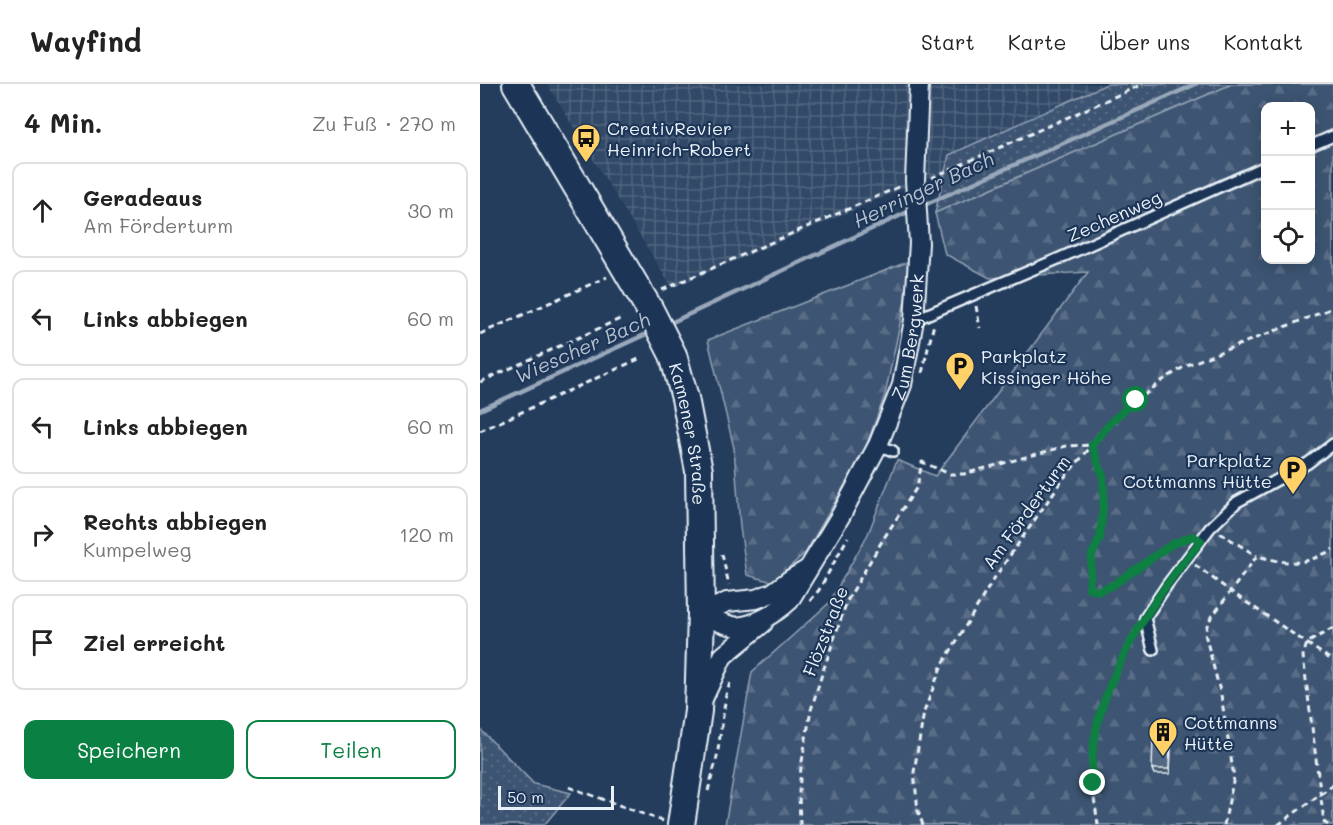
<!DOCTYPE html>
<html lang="de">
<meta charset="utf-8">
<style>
body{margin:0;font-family:Mali,sans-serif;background:#f6f6f6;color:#222}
.controls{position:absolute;right:18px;top:18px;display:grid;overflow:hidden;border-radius:12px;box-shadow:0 3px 15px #0003}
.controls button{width:54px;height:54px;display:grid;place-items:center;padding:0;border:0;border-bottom:2px solid #e0e0e0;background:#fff;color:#222;font:30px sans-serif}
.scale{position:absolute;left:18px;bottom:15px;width:116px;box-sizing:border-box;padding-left:6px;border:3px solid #e8f1f8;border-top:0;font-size:16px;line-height:21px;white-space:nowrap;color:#e8f1f8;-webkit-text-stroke:4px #1d3557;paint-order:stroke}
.stop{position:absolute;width:18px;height:18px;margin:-14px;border:4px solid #0b8043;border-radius:50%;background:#fff}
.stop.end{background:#0b8043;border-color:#fff;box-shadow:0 2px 6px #0008}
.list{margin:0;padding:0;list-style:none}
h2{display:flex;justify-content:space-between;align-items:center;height:78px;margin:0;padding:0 24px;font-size:26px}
h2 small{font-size:20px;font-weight:400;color:#767676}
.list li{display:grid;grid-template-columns:39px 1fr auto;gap:18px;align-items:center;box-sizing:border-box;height:96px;margin:0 12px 12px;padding:0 12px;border:2px solid #e0e0e0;border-radius:12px}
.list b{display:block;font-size:22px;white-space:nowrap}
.list p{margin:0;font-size:20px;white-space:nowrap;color:#767676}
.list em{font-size:20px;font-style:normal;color:#767676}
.actions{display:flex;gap:12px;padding:18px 24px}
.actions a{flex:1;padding:14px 0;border:2px solid #0b8043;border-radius:12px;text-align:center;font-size:21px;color:#0b8043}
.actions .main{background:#0b8043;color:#fff}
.icon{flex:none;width:33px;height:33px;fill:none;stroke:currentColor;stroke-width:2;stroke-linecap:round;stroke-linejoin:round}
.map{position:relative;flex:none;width:853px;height:741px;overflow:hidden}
header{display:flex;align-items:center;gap:36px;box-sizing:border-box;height:84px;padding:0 30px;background:#fff;border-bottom:2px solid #e0e0e0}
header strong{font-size:28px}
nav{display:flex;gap:33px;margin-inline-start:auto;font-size:21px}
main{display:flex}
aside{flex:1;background:#fff}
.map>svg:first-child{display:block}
</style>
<header>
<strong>Wayfind</strong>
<nav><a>Start</a><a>Karte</a><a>Über uns</a><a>Kontakt</a></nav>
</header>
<main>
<aside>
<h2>4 Min.<small>Zu Fuß · 270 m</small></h2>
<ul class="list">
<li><svg class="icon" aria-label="ahead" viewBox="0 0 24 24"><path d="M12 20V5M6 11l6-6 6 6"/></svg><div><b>Geradeaus</b><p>Am Förderturm</p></div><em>30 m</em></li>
<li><svg class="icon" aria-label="left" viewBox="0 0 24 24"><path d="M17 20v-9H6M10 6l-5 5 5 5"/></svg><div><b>Links abbiegen</b></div><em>60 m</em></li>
<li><svg class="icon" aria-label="left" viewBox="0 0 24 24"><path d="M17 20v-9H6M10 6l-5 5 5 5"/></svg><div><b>Links abbiegen</b></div><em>60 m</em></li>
<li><svg class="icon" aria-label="right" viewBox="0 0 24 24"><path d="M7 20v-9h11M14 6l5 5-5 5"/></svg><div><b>Rechts abbiegen</b><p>Kumpelweg</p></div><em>120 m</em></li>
<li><svg class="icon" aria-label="arrive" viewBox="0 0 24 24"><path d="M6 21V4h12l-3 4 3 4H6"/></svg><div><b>Ziel erreicht</b></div></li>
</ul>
<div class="actions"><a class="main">Speichern</a><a>Teilen</a></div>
</aside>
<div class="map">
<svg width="853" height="741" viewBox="0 0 853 741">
<defs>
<pattern id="industrial-grid" width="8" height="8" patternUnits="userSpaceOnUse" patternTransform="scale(1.5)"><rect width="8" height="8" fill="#334a68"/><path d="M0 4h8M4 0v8" fill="none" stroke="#51657e"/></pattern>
<pattern id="grass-dots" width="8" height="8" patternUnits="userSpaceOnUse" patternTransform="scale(1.5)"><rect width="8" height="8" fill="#3e5472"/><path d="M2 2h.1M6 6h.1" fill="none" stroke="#5a6d87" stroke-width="1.8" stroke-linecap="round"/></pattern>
<pattern id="forest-firs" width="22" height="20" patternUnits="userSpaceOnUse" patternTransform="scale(1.5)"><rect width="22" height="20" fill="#3e5472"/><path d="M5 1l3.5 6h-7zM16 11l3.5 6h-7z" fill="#5a6d87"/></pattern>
</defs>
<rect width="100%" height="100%" fill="#253d5d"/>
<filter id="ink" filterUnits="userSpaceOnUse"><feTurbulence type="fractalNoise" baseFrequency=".0167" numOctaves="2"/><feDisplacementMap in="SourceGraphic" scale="12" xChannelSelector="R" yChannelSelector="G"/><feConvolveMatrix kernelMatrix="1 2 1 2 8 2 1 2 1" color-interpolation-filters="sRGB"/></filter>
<g filter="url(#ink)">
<!-- industrial -->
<path fill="url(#industrial-grid)" d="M 67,0 L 694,0 L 525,61 L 192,204 Z"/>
<!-- grass -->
<path fill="url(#grass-dots)" stroke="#93a2b5" stroke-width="1.5" d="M 627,0 L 752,0 L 455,129 L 469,71 Z
M 0,645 L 54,700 L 91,709 L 64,741 L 0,741 Z"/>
<!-- forest -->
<path fill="url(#forest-firs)" stroke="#93a2b5" stroke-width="1.5" fill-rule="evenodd" d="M 752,0 L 853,0 L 853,741 L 245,741 L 272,588 L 349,519 L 388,450 L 417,376 L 455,392 L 608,188 L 510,194 L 465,170 L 455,129 ZM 786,22 L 830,22 L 830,176 L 786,176 Z
M 430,177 L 425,216 L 405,311 L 384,368 L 326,468 L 293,498 L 267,491 L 260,443 L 254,364 L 228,256 Z"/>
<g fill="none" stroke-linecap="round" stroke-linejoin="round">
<!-- stream -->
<path stroke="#99a8ba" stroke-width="4.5" d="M 442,122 L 716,0
M 186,241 L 432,126
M 0,326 L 173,247"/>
<!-- service casing -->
<g stroke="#e8f1f8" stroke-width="14">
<path id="service" d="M 830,62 L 853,52
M 434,236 L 580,174 L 786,82
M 398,361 L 413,367
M 673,566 L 665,534 L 687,501 L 730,444 L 757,418 L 828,379 L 853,360"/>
</g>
<!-- minor casing -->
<g stroke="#e8f1f8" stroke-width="22">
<g id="minor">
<path id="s1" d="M 221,530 C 231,534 242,540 253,542 C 271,545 296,529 309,517 L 361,431 L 398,361 L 422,301 L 434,236 L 439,159 L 435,96 L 439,0"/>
<path d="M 221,530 L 247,518 L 276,515 L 292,509 L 311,495 L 328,485"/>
<path d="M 222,617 L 243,572 L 283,539"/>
</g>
</g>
<!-- secondary casing -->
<g stroke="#e8f1f8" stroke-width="30">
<g id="secondary">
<path id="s2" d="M 36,0 L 170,226 L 193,271 L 205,314 L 219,387 L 221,530 L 218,627 L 201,741"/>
</g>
</g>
<!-- path -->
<path stroke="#e8f1f8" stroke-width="3" stroke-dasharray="6 4.5" stroke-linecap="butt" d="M 451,94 L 663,0
M 182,206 L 421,102
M 496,222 L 500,244
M 0,250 L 127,193
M 442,289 L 454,240
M 0,298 L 142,234
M 0,347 L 161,274
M 740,449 L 777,472
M 242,470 L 249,501
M 715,481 L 750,507 L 853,577
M 330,517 L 339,506 L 368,453
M 89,703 L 183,737
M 228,707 L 237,673 L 246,611 L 250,599
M 320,741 L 319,708 L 321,683 L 331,626 L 342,590 L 367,517 L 402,457 L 437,403 L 442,378 L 470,390 L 484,390 L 586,362 L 612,361 L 623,391 L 625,411 L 619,454 L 612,471 L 609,503 L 618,507 C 651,493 675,466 707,454
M 443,741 L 438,727 L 434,688 L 444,628 L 461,583 L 513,496 L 583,395 L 635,335 L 683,296 L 707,281 L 853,224
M 618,741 C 616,723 609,692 611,676 C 617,631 635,587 655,547
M 744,741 L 754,693 L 741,611 L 725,550 L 728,538 L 777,472 C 810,480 822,483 853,465
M 798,741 L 853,701
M 848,741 L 844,738 L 823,572 L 827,559 L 853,544"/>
<!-- service -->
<use href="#service" stroke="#1d3557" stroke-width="9"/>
<!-- minor -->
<use href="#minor" stroke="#1d3557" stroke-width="18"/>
<!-- secondary -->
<use href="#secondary" stroke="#1d3557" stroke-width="26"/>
</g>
<!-- wall -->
<path fill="#475970" stroke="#e8f1f8" stroke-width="1.5" d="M 691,659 L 690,690 L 674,690 L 672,685 Z"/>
<!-- shaded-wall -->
<path fill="#3a485b" stroke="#e8f1f8" stroke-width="1.5" d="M 690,654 L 691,659 L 690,690 L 689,685 Z"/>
<!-- building -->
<path fill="#536782" stroke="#e8f1f8" stroke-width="1.5" d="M 673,653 L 690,654 L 689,685 L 672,685 Z"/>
</g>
<g fill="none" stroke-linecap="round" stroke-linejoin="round" filter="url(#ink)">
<!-- route -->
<path stroke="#0b8043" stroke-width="8" d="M 613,699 C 603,618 671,516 721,457 L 713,452 L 692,460 L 633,501 L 618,507 L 609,504 L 612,471 L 620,454 L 624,411 L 623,392 L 612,361 L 634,335 L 656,316"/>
</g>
<!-- icons -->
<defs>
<g id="bus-pin" transform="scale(1.5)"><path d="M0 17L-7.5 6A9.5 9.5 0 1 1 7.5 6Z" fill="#ffd166" stroke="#1d3557"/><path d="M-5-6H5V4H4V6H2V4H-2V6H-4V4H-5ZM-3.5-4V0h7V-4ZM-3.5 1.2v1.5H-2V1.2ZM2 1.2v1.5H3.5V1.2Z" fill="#111"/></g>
<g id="parking-pin" transform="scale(1.5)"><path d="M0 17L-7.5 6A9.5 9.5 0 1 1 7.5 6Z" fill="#ffd166" stroke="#1d3557"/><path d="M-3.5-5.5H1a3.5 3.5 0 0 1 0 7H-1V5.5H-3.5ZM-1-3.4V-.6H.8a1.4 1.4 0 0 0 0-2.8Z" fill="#111"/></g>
<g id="building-pin" transform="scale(1.5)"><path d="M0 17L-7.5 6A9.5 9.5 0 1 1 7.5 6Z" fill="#ffd166" stroke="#1d3557"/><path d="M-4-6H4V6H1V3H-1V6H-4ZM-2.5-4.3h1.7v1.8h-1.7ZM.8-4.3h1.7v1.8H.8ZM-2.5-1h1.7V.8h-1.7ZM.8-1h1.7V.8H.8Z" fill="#111"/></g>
</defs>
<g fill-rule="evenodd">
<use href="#bus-pin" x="106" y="54"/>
<use href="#parking-pin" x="480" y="282"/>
<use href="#parking-pin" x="813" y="386"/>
<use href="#building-pin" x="683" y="648"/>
</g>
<g text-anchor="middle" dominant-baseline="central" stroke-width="4.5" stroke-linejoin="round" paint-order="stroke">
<!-- poi labels -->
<g font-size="18" fill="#e8f1f8" stroke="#1d3557" text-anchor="start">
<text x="127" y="44">CreativRevier<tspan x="127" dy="21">Heinrich-Robert</tspan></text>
<text x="501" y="272">Parkplatz<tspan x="501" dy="21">Kissinger Höhe</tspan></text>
<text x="792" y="376" text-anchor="end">Parkplatz<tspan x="792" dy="21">Cottmanns Hütte</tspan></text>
<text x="704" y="638">Cottmanns<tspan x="704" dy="21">Hütte</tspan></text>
</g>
<!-- street labels -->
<g font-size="18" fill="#e8f1f8" stroke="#1d3557">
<text transform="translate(634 132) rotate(-24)">Zechenweg</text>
<text stroke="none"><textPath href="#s1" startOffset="390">Zum Bergwerk</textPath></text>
<text stroke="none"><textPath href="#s2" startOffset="394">Kamener Straße</textPath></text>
<text transform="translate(546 428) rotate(-54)">Am Förderturm</text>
<text transform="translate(345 547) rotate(-69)">Flözstraße</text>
</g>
<!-- water labels -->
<g font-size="20" font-style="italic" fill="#b4c1ce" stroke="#1d3557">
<text transform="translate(443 105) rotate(-25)">Herringer Bach</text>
<text transform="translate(102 263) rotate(-24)">Wiescher Bach</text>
</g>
</g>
</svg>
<div class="controls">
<button>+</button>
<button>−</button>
<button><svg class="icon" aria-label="locate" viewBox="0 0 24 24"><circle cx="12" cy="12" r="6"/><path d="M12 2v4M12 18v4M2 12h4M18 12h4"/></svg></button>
</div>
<div class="scale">50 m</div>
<div class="stop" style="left:656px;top:316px"></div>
<div class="stop end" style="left:613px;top:699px"></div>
</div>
</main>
